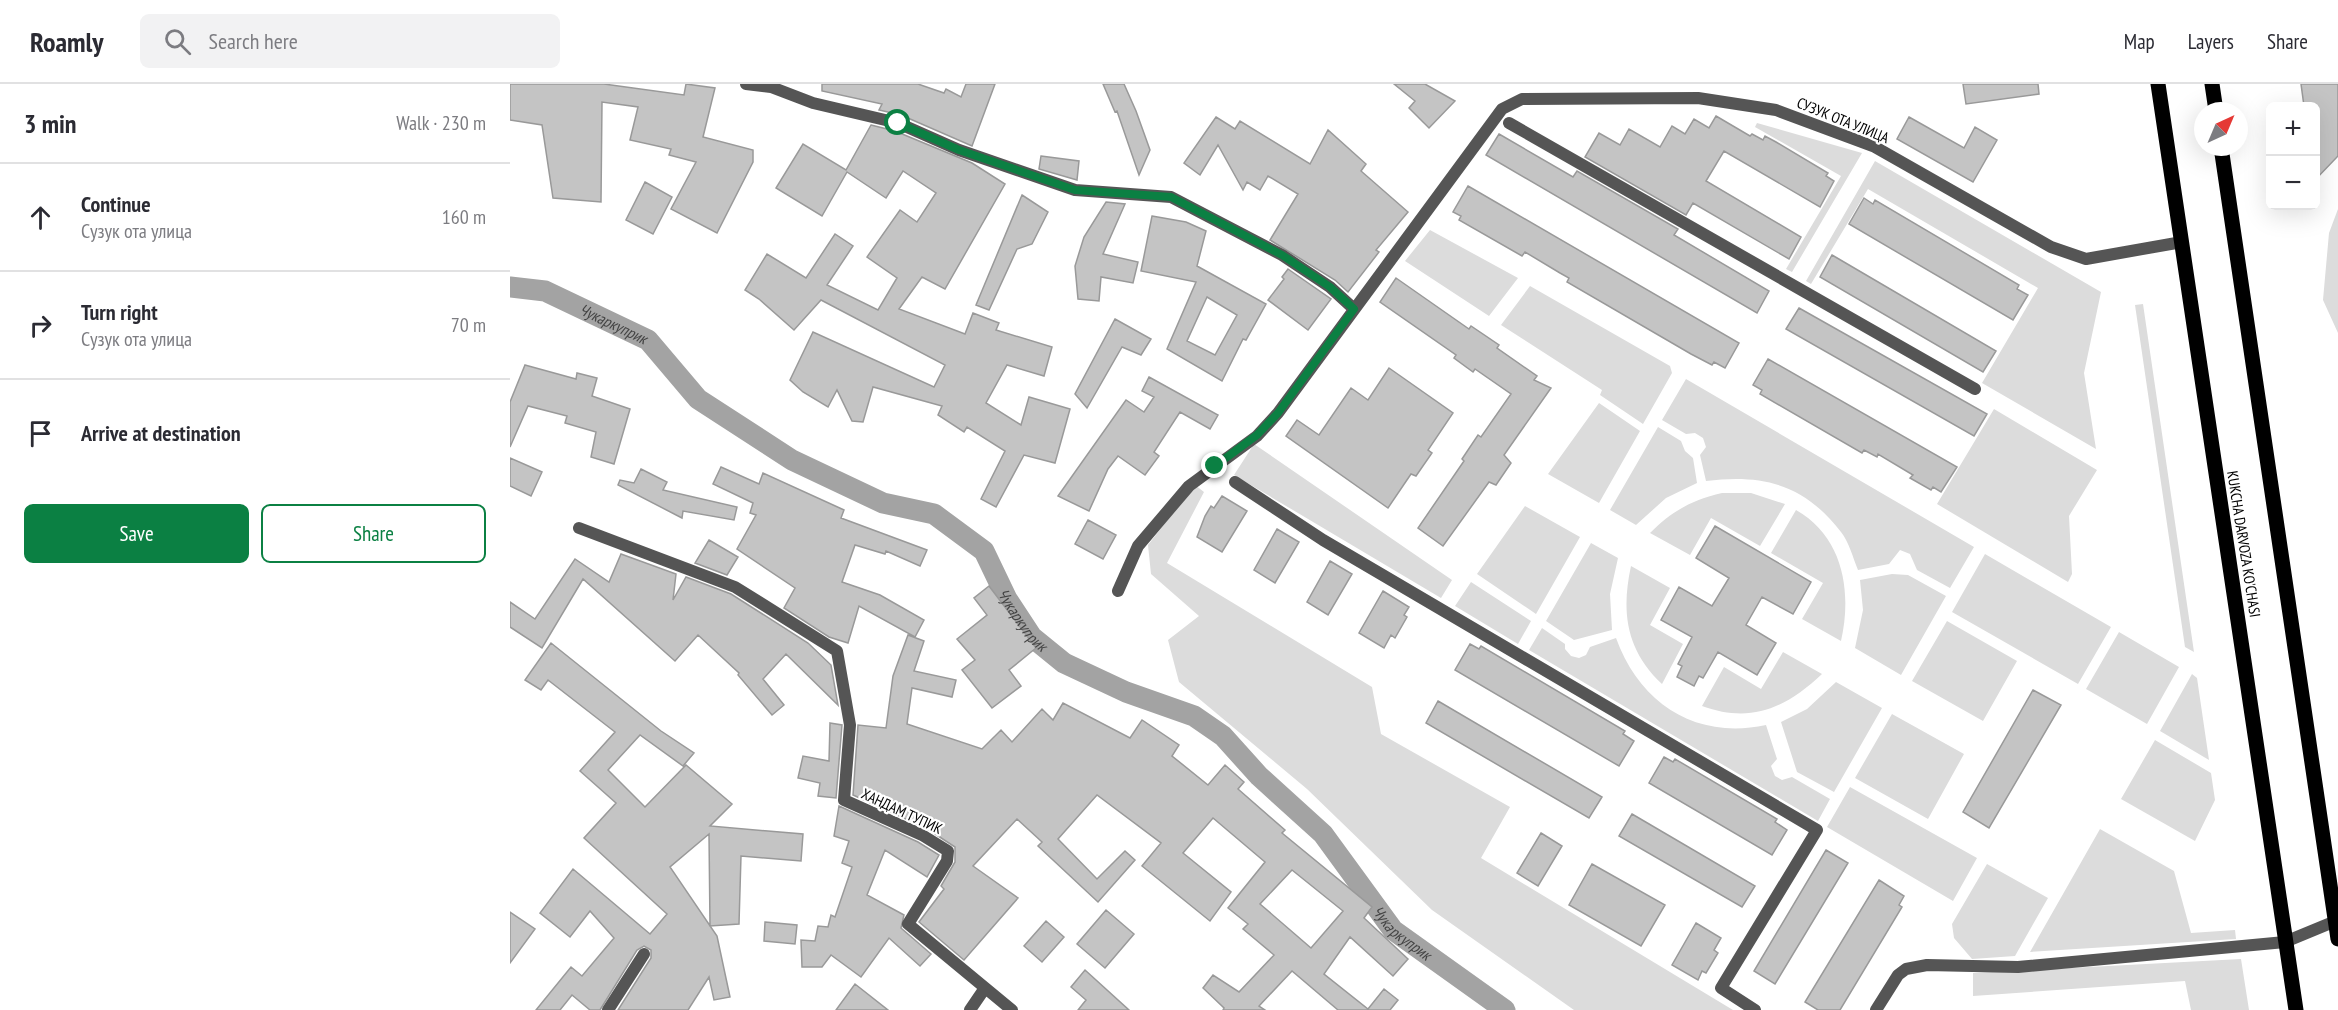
<!DOCTYPE html>
<meta charset="utf-8">
<style>
body{margin:0;font-family:"PT Sans Narrow",sans-serif;background:#f2f2f3;color:#2b2b33}
.controls{position:absolute;right:18px;top:18px;display:grid;overflow:hidden;border-radius:9px;box-shadow:0 6px 24px #0002}
.controls button{width:54px;height:54px;display:grid;place-items:center;padding:0;border:0;border-bottom:2px solid #e1e1e2;background:#fff;color:#2b2b33;font:30px sans-serif}
.compass{position:absolute;left:1684px;top:18px;width:54px;height:54px;border-radius:50%;background:#fff;box-shadow:0 6px 24px #0002;rotate:44deg}
.stop{position:absolute;width:18px;height:18px;margin:-14px;border:4px solid #0b8043;border-radius:50%;background:#fff}
.stop.end{background:#0b8043;border-color:#fff;box-shadow:0 2px 6px #0008}
.list{margin:0;padding:0;list-style:none}
h2{display:flex;justify-content:space-between;align-items:center;height:78px;margin:0;padding:0 24px;font-size:26px}
h2 small{font-size:20px;font-weight:400;color:#7c7c81}
.list li{display:grid;grid-template-columns:39px 1fr auto;gap:18px;align-items:center;box-sizing:border-box;height:108px;padding:0 24px;border-top:2px solid #e1e1e2}
.list b{display:block;font-size:22px;white-space:nowrap}
.list p{margin:0;font-size:20px;white-space:nowrap;color:#7c7c81}
.list em{font-size:20px;font-style:normal;color:#7c7c81}
.actions{display:flex;gap:12px;padding:18px 24px}
.actions a{flex:1;padding:14px 0;border:2px solid #0b8043;border-radius:9px;text-align:center;font-size:21px;color:#0b8043}
.actions .main{background:#0b8043;color:#fff}
.icon{flex:none;width:33px;height:33px;fill:none;stroke:currentColor;stroke-width:2;stroke-linecap:round;stroke-linejoin:round}
.map{position:relative;flex:none;width:1828px;height:926px;overflow:hidden}
header{display:flex;align-items:center;gap:36px;box-sizing:border-box;height:84px;padding:0 30px;background:#fff;border-bottom:2px solid #e1e1e2}
header strong{font-size:28px}
nav{display:flex;gap:33px;margin-inline-start:auto;font-size:21px}
.search{width:420px;height:54px;background:#f2f2f3;display:flex;align-items:center;gap:15px;box-sizing:border-box;padding:0 21px;border-radius:9px;color:#7c7c81;font-size:22px}
main{display:flex}
aside{flex:1;background:#fff}
.map>svg:first-child{display:block}
</style>
<header>
<strong>Roamly</strong>
<div class="search"><svg class="icon" aria-label="search" viewBox="0 0 24 24"><circle cx="10" cy="10" r="6"/><path d="M15 15l6 6"/></svg>Search here</div>
<nav><a>Map</a><a>Layers</a><a>Share</a></nav>
</header>
<main>
<aside>
<h2>3 min<small>Walk · 230 m</small></h2>
<ul class="list">
<li><svg class="icon" aria-label="ahead" viewBox="0 0 24 24"><path d="M12 20V5M6 11l6-6 6 6"/></svg><div><b>Continue</b><p>Сузук ота улица</p></div><em>160 m</em></li>
<li><svg class="icon" aria-label="right" viewBox="0 0 24 24"><path d="M7 20v-9h11M14 6l5 5-5 5"/></svg><div><b>Turn right</b><p>Сузук ота улица</p></div><em>70 m</em></li>
<li><svg class="icon" aria-label="arrive" viewBox="0 0 24 24"><path d="M6 21V4h12l-3 4 3 4H6"/></svg><div><b>Arrive at destination</b></div></li>
</ul>
<div class="actions"><a class="main">Save</a><a>Share</a></div>
</aside>
<div class="map">
<svg width="1828" height="926" viewBox="0 0 1828 926">
<rect width="100%" height="100%" fill="#fff"/>
<!-- green -->
<path fill="#dcdcdc" d="M 1247,39 L 1352,69 L 1282,188 L 1276,185 L 1331,92 L 1245,43 Z
M 1365,77 L 1591,208 L 1574,289 L 1586,365 L 1472,299 L 1528,204 L 1358,105 L 1301,200 L 1296,197 Z
M 1828,125 L 1828,249 L 1813,216 L 1819,149 Z
M 920,146 L 1008,194 L 979,232 L 895,177 Z
M 1020,202 L 1160,282 L 1162,289 L 1133,340 L 1090,311 L 1092,306 L 991,241 Z
M 1633,220 L 1684,568 L 1675,563 L 1625,221 Z
M 1176,295 L 1464,463 L 1440,504 L 1407,486 L 1400,470 L 1390,466 L 1379,480 L 1348,486 C 1343,474 1339,458 1331,448 C 1294,400 1253,390 1196,397 L 1190,371 L 1196,363 L 1193,354 L 1185,349 L 1176,350 L 1152,336 Z
M 1089,319 L 1130,347 L 1089,419 L 1038,390 Z
M 1484,325 L 1587,386 L 1559,432 L 1562,490 L 1558,498 L 1427,420 Z
M 1148,343 L 1171,357 L 1175,367 L 1183,374 L 1187,399 L 1156,414 L 1126,441 L 1100,426 Z
M 744,360 L 942,496 L 931,514 L 724,391 Z
M 685,401 L 694,408 L 657,479 L 862,603 L 871,650 L 1000,723 L 971,774 L 1223,926 L 1064,926 L 922,826 L 797,705 L 669,598 L 658,556 L 689,532 L 641,490 L 638,461 Z
M 1212,409 L 1241,409 L 1275,420 L 1250,462 L 1201,434 L 1180,471 L 1140,449 C 1162,427 1182,416 1212,409 Z
M 1015,422 L 1070,453 L 1026,530 L 967,490 Z
M 1286,426 C 1334,453 1342,509 1331,557 L 1292,535 L 1313,499 L 1261,469 Z
M 1081,459 L 1108,474 L 1100,510 L 1102,546 L 1064,556 L 1036,537 Z
M 1475,470 L 1601,543 L 1568,600 L 1442,528 Z
M 1121,482 L 1160,504 L 1140,541 L 1173,560 L 1152,600 C 1116,566 1111,528 1121,482 Z
M 1382,490 L 1398,491 L 1436,512 L 1391,591 L 1345,564 L 1353,526 L 1350,496 Z
M 961,498 L 1021,537 L 1008,560 L 945,522 Z
M 1437,537 L 1507,577 L 1473,637 L 1402,597 Z
M 1032,544 L 1055,560 L 1055,565 L 1061,572 L 1069,574 L 1076,571 L 1080,563 L 1106,554 C 1130,620 1186,656 1256,641 L 1267,675 L 1261,682 L 1265,692 L 1272,696 L 1282,693 L 1320,715 L 1308,737 L 1019,566 Z
M 1609,548 L 1669,583 L 1637,640 L 1576,605 Z
M 1273,568 L 1312,590 C 1276,624 1241,640 1192,622 L 1214,583 L 1251,605 Z
M 1682,590 L 1687,594 L 1699,676 L 1650,647 Z
M 1326,598 L 1372,624 L 1324,708 L 1287,688 L 1271,638 L 1297,625 Z
M 1382,630 L 1454,670 L 1418,735 L 1345,694 Z
M 1645,656 L 1701,689 L 1705,716 L 1685,757 L 1611,715 Z
M 1340,703 L 1467,774 L 1443,817 L 1317,743 Z
M 1590,745 L 1664,787 L 1681,849 L 1725,846 L 1726,855 L 1520,868 Z
M 1477,780 L 1538,814 L 1505,872 L 1462,875 L 1444,854 L 1442,840 Z
M 1731,875 L 1739,926 L 1681,926 L 1675,897 L 1463,912 L 1463,889 Z"/>
<g fill="none" stroke-linecap="round" stroke-linejoin="round">
<!-- canal -->
<path stroke="#a3a3a3" stroke-width="21" id="s1" d="M 0,203 L 35,207 L 138,256 L 188,315 L 282,376 L 373,419 L 424,430 L 474,467 L 497,515 L 522,553 L 554,579 L 616,608 L 684,632 L 713,652 L 749,692 L 813,750 L 883,846 L 995,926"/>
</g>
<!-- building -->
<path fill="#c4c4c4" stroke="#999" stroke-width="1.5" fill-rule="evenodd" d="M 0,0 L 94,0 L 174,11 L 176,0 L 205,4 L 193,53 L 243,66 L 243,78 L 207,149 L 161,125 L 186,78 L 159,71 L 161,65 L 120,56 L 128,23 L 92,18 L 91,118 L 43,114 L 32,41 L 0,36 Z
M 312,0 L 408,0 L 434,9 L 436,5 L 451,13 L 456,0 L 485,0 L 462,62 L 391,31 L 369,26 L 372,20 L 312,7 Z
M 593,0 L 614,0 L 626,27 L 640,66 L 629,91 L 607,27 L 605,28 Z
M 884,0 L 915,0 L 945,17 L 919,44 L 899,24 L 905,17 Z
M 1453,0 L 1528,0 L 1529,10 L 1456,20 Z
M 1791,0 L 1828,0 L 1828,72 L 1806,95 L 1806,22 L 1794,22 Z
M 1206,32 L 1240,52 L 1242,50 L 1253,56 L 1255,52 L 1266,58 L 1318,89 L 1316,92 L 1324,97 L 1310,123 L 1214,67 L 1196,97 L 1291,153 L 1279,175 L 1183,119 L 1176,131 L 1075,73 L 1089,49 L 1110,61 L 1119,45 L 1150,63 L 1162,42 L 1175,50 L 1184,35 L 1199,44 Z
M 706,33 L 725,45 L 730,37 L 800,80 L 818,46 L 856,80 L 851,87 L 898,128 L 866,166 L 869,168 L 838,208 L 825,196 L 760,156 L 788,110 L 758,92 L 750,106 L 737,98 L 733,106 L 708,61 L 690,91 L 674,79 Z
M 1399,33 L 1454,64 L 1465,43 L 1487,56 L 1463,98 L 1387,55 Z
M 361,41 L 385,47 L 462,79 L 495,100 L 435,205 L 412,193 L 389,225 L 455,250 L 463,229 L 489,239 L 486,246 L 542,263 L 534,292 L 497,281 L 476,319 L 511,341 L 519,313 L 560,325 L 545,379 L 514,371 L 486,423 L 471,415 L 495,367 L 457,343 L 454,348 L 428,331 L 432,322 L 363,303 L 353,338 L 342,337 L 327,306 L 318,323 L 293,308 L 280,296 L 303,248 L 424,303 L 435,281 L 311,216 L 284,246 L 249,215 L 235,206 L 257,170 L 296,194 L 325,150 L 343,162 L 317,201 L 368,226 L 387,194 L 357,173 L 390,126 L 407,138 L 426,109 L 393,87 L 376,114 L 337,88 L 312,132 L 266,104 L 293,60 L 336,86 Z
M 989,50 L 1063,93 L 1067,87 L 1168,145 L 1164,151 L 1259,207 L 1247,229 L 976,71 Z
M 531,72 L 569,77 L 567,96 L 529,85 Z
M 135,98 L 162,113 L 143,150 L 116,136 Z
M 958,102 L 1229,259 L 1215,284 L 1204,278 L 1202,281 L 1181,270 L 1057,198 L 1059,194 L 1050,189 L 1015,168 L 1012,172 L 949,136 L 951,132 L 943,128 Z
M 512,111 L 538,128 L 522,160 L 507,165 L 479,226 L 466,221 Z
M 1354,114 L 1363,120 L 1365,116 L 1509,201 L 1507,205 L 1518,211 L 1503,236 L 1339,140 Z
M 596,118 L 615,120 L 593,170 L 628,178 L 623,199 L 591,193 L 589,217 L 568,215 L 565,182 L 574,153 Z
M 642,132 L 676,138 L 696,147 L 687,182 L 756,220 L 736,256 L 733,255 L 712,297 L 657,265 L 686,198 L 631,187 ZM 697,213 L 727,231 L 705,271 L 677,257 Z
M 1322,171 L 1486,267 L 1473,288 L 1310,193 Z
M 778,185 L 821,215 L 798,246 L 758,216 L 774,195 L 772,193 Z
M 886,194 L 959,245 L 961,242 L 989,261 L 987,264 L 1027,292 L 1024,296 L 1041,304 L 994,371 L 1001,379 L 986,401 L 979,398 L 933,462 L 908,444 L 954,377 L 952,375 L 968,351 L 971,353 L 1001,310 L 965,285 L 963,288 L 944,274 L 946,271 L 870,218 Z
M 1289,224 L 1477,330 L 1464,352 L 1276,245 Z
M 605,235 L 641,255 L 631,271 L 612,263 L 577,324 L 565,310 Z
M 1258,275 L 1447,383 L 1431,408 L 1423,403 L 1421,406 L 1400,394 L 1403,391 L 1368,370 L 1367,373 L 1354,366 L 1352,369 L 1250,310 L 1252,306 L 1243,301 Z
M 15,281 L 66,295 L 67,289 L 87,294 L 82,312 L 120,325 L 104,380 L 81,373 L 86,348 L 55,339 L 57,332 L 18,322 L 0,363 L 0,318 Z
M 879,284 L 943,329 L 918,366 L 922,369 L 906,392 L 901,390 L 878,424 L 776,352 L 787,336 L 809,351 L 841,304 L 858,316 Z
M 639,293 L 708,331 L 700,345 L 670,328 L 644,368 L 649,372 L 635,391 L 608,372 L 598,385 L 579,427 L 548,412 L 616,316 L 634,328 L 644,313 L 632,307 Z
M 0,374 L 32,388 L 21,412 L 0,402 Z
M 211,383 L 249,400 L 253,389 L 334,426 L 331,434 L 417,466 L 410,482 L 376,467 L 375,470 L 345,461 L 332,498 L 370,511 L 414,536 L 405,553 L 349,522 L 338,559 L 319,553 L 274,524 L 285,504 L 227,465 L 246,431 L 240,429 L 243,419 L 203,400 Z
M 131,385 L 157,398 L 153,406 L 227,423 L 224,436 L 173,427 L 172,434 L 108,401 L 110,396 L 124,399 Z
M 712,412 L 737,427 L 712,468 L 687,453 L 695,432 L 701,422 L 704,424 Z
M 578,436 L 606,451 L 593,475 L 565,460 Z
M 1205,442 L 1301,498 L 1283,530 L 1252,513 L 1236,541 L 1266,559 L 1247,591 L 1208,568 L 1193,594 L 1189,592 L 1184,602 L 1167,593 L 1172,582 L 1168,580 L 1182,553 L 1151,536 L 1169,503 L 1202,522 L 1219,494 L 1186,474 Z
M 767,445 L 789,458 L 765,499 L 744,486 Z
M 199,456 L 228,473 L 217,491 L 185,479 Z
M 111,470 L 166,490 L 163,516 L 176,493 L 221,510 L 298,559 L 321,581 L 328,621 L 276,570 L 253,595 L 274,621 L 262,631 L 228,591 L 229,589 L 188,551 L 165,577 L 73,495 L 32,564 L 0,543 L 0,518 L 25,535 L 65,475 L 99,498 Z
M 820,477 L 842,490 L 818,531 L 797,518 Z
M 479,502 L 526,564 L 499,586 L 511,602 L 482,624 L 452,586 L 465,576 L 447,555 L 477,531 L 464,514 Z
M 873,507 L 899,523 L 894,531 L 897,533 L 885,554 L 881,551 L 874,564 L 849,549 Z
M 398,551 L 414,557 L 404,587 L 446,596 L 442,613 L 402,604 L 397,640 L 472,665 L 491,646 L 502,658 L 532,625 L 543,636 L 553,619 L 620,654 L 632,636 L 669,661 L 662,672 L 698,701 L 715,681 L 734,698 L 728,705 L 775,746 L 772,749 L 862,823 L 854,834 L 898,875 L 883,892 L 840,853 L 814,890 L 858,925 L 874,905 L 888,916 L 880,926 L 828,926 L 782,887 L 749,922 L 755,926 L 713,926 L 714,924 L 693,904 L 703,891 L 729,908 L 764,871 L 733,845 L 738,840 L 718,824 L 755,778 L 703,734 L 673,769 L 721,808 L 700,837 L 632,782 L 651,759 L 587,711 L 548,755 L 587,795 L 615,767 L 625,776 L 588,818 L 528,762 L 532,758 L 507,735 L 463,782 L 508,814 L 454,876 L 409,838 L 434,805 L 431,802 L 445,778 L 445,763 L 416,744 L 343,711 L 348,641 L 376,644 L 383,592 ZM 782,786 L 833,827 L 801,864 L 750,820 Z
M 41,559 L 151,647 L 184,669 L 173,682 L 130,651 L 98,686 L 135,723 L 176,681 L 222,720 L 200,742 L 293,750 L 291,777 L 231,772 L 229,840 L 200,842 L 199,750 L 160,783 L 207,852 L 220,913 L 204,916 L 199,893 L 178,926 L 108,926 L 141,874 L 141,866 L 134,862 L 127,866 L 90,926 L 80,926 L 62,911 L 50,926 L 26,926 L 61,883 L 72,892 L 104,854 L 80,827 L 60,853 L 30,829 L 63,785 L 140,850 L 157,830 L 74,754 L 106,719 L 70,687 L 105,648 L 38,596 L 31,606 L 15,596 Z
M 960,560 L 969,565 L 971,562 L 1115,647 L 1113,650 L 1124,657 L 1109,682 L 945,586 Z
M 1523,606 L 1551,621 L 1479,744 L 1453,728 Z
M 928,617 L 1092,713 L 1079,734 L 916,639 Z
M 320,639 L 332,641 L 326,714 L 308,712 L 310,699 L 288,694 L 293,672 L 319,677 Z
M 1154,673 L 1163,678 L 1165,675 L 1267,735 L 1265,738 L 1277,746 L 1262,771 L 1139,699 Z
M 329,722 L 408,758 L 429,771 L 417,793 L 375,766 L 357,811 L 394,831 L 391,844 L 421,870 L 410,882 L 379,854 L 351,893 L 321,871 L 312,883 L 292,883 L 291,856 L 305,857 L 308,842 L 318,843 L 321,831 L 325,833 L 342,783 L 332,779 L 339,757 L 324,752 Z
M 1122,730 L 1245,802 L 1232,823 L 1109,752 Z
M 1031,749 L 1052,762 L 1028,802 L 1007,789 Z
M 1316,766 L 1338,779 L 1265,900 L 1244,887 Z
M 1082,780 L 1155,821 L 1131,862 L 1059,821 Z
M 1369,796 L 1394,812 L 1389,821 L 1392,823 L 1330,926 L 1308,926 L 1295,918 Z
M 596,826 L 624,850 L 595,884 L 567,860 Z
M 0,828 L 25,845 L 0,879 Z
M 536,837 L 554,853 L 532,878 L 514,862 Z
M 255,838 L 287,841 L 285,860 L 254,857 Z
M 1186,839 L 1211,854 L 1204,866 L 1208,869 L 1196,889 L 1192,887 L 1188,896 L 1162,881 Z
M 575,886 L 619,926 L 568,926 L 576,916 L 561,903 Z
M 345,900 L 378,926 L 326,926 Z"/>
<g fill="none" stroke-linecap="round" stroke-linejoin="round">
<!-- minor -->
<path stroke="#555" stroke-width="12" d="M 236,0 L 261,3 L 303,19 L 388,39 L 449,66 L 565,106 L 661,113 L 772,171 L 820,203 L 844,225
M 999,39 L 1465,305
M 725,398 L 813,456 L 1307,746 L 1211,904 L 1245,926
M 69,444 L 225,503 L 327,567 L 340,641 L 334,716 L 412,751 L 438,767 L 437,777 L 398,840 L 502,926
M 608,507 L 628,462 L 679,402 L 747,352 L 768,329 L 992,25 L 1012,15 L 1188,14 L 1266,26 L 1365,63 L 1541,163 L 1576,175 L 1672,158
M 98,926 L 134,870
M 460,926 L 475,904
M 1366,926 L 1388,891 L 1396,885 L 1417,881 L 1508,883 L 1775,858 L 1828,836"/>
<!-- primary -->
<path stroke="#000" stroke-width="15" d="M 1648,0 L 1786,926
M 1702,0 L 1706,27
M 1711,63 L 1828,855"/>
</g>
<g fill="none" stroke-linecap="round" stroke-linejoin="round">
<!-- route -->
<path stroke="#0b8043" stroke-width="8" d="M 388,39 L 449,66 L 565,106 L 661,113 L 772,171 L 820,203 L 844,225 L 768,329 L 747,351 L 705,382"/>
</g>
<g text-anchor="middle" dominant-baseline="central" stroke-width="4.5" stroke-linejoin="round" paint-order="stroke">
<!-- street labels -->
<g font-size="15" fill="#000" stroke="#fff">
<text transform="translate(1333 36) rotate(22)">СУЗУК ОТА УЛИЦА</text>
<text transform="translate(1734 460) rotate(81)">KUKCHA DARVOZA KO'CHASI</text>
<text transform="translate(392 727) rotate(25)">ХАНДАМ ТУПИК</text>
</g>
<!-- water labels -->
<g font-size="16" font-style="italic" fill="#444" stroke="#fff">
<text stroke="none"><textPath href="#s1" startOffset="111">Чукаркуприк</textPath></text>
<text stroke="none"><textPath href="#s1" startOffset="633">Чукаркуприк</textPath></text>
<text stroke="none"><textPath href="#s1" startOffset="1137">Чукаркуприк</textPath></text>
</g>
</g>
</svg>
<div class="controls">
<button>+</button>
<button>−</button>
</div>
<svg class="compass" viewBox="-18 -18 36 36"><path d="M0-13l5 13h-10z" fill="#e53935"/><path d="M0 13l5-13h-10z" fill="#7c7c81"/></svg>
<div class="stop" style="left:388px;top:39px"></div>
<div class="stop end" style="left:705px;top:382px"></div>
</div>
</main>
